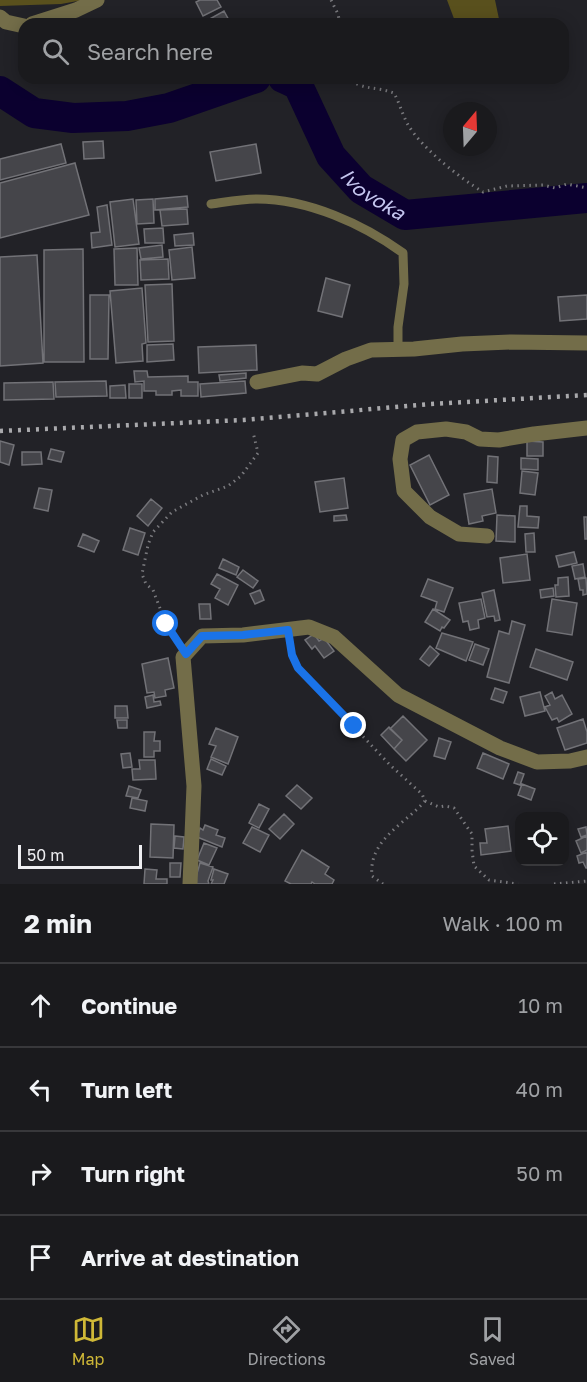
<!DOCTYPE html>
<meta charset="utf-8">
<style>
body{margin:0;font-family:"Golos Text",sans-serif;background:#27272a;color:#f1f3f6}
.controls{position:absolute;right:18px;bottom:18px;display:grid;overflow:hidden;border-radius:12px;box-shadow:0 3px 15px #0003}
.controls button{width:54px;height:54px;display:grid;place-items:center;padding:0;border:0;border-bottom:2px solid #38383b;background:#1a1a1d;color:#f1f3f6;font:30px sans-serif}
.compass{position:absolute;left:443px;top:102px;width:54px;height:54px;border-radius:50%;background:#1a1a1d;box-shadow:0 3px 15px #0003;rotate:19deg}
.scale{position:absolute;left:18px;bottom:15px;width:124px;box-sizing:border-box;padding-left:6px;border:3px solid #eeeef1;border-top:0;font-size:16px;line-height:21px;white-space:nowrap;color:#eeeef1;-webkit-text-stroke:4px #222227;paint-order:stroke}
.stop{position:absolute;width:18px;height:18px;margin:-14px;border:4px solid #1a73e8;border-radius:50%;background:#fff}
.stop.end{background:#1a73e8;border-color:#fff;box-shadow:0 2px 6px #0008}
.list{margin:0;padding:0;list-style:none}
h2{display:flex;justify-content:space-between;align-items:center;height:78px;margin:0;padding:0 24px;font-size:26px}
h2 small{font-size:20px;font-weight:400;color:#9fa1a4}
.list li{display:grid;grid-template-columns:39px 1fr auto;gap:18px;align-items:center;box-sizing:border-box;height:84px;padding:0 24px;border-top:2px solid #38383b}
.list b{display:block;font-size:22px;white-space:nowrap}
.list em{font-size:20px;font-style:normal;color:#9fa1a4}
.icon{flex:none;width:33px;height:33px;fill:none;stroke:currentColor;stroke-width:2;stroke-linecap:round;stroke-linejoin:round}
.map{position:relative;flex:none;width:587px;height:884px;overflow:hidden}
.search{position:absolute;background:#1a1a1d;box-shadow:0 3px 15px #0003;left:18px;right:18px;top:18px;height:66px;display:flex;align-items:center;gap:15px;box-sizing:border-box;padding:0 21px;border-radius:18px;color:#9fa1a4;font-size:22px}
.sheet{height:414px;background:#1a1a1d}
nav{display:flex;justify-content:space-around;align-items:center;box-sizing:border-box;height:84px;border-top:2px solid #38383b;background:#1a1a1d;font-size:16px;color:#9fa1a4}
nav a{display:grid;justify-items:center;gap:3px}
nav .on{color:#cfb837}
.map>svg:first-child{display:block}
</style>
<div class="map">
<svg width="587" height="884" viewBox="0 0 587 884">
<rect width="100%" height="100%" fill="#222227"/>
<!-- forest -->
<path fill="#59501d" d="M 0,0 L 83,0 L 61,4 L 0,6 Z
M 447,0 L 495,0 L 499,19 L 484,24 L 456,24 Z"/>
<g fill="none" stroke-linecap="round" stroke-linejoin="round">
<!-- river -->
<g stroke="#0b002f" stroke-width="30">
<path id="s1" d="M 283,78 L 298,85 L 331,156 L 361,189 L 405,215 L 587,198"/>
<path d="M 0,91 L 34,113 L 73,118 L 127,116 L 169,108 L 256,78"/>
</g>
</g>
<!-- building -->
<path fill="#45454a" stroke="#727277" stroke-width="1.5" d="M 200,0 L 217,0 L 221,7 L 203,16 L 196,2 Z
M 224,11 L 231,24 L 208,24 L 206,21 Z
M 103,141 L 104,158 L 84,159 L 83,142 Z
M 61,144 L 66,163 L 0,180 L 0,159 Z
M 256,144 L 261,173 L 216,181 L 210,152 Z
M 75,163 L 89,215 L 0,238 L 0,183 Z
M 187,196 L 188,207 L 155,210 L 155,199 Z
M 133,199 L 139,244 L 115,247 L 110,202 Z
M 153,199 L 154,223 L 137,224 L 136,200 Z
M 107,205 L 112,245 L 92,248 L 91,233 L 100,232 L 97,207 Z
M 187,209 L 188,224 L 162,226 L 160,210 Z
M 163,228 L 164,243 L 145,243 L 144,229 Z
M 193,233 L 194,245 L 175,246 L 174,235 Z
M 162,245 L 163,257 L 141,259 L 139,248 Z
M 192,247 L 195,278 L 172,280 L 169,250 Z
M 137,248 L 138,285 L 115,285 L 114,249 Z
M 83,249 L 84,362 L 44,362 L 44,250 Z
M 37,255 L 43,363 L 0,366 L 0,257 Z
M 168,259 L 169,279 L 141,280 L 140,260 Z
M 326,278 L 350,285 L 342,317 L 318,311 Z
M 172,284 L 174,341 L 148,342 L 145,285 Z
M 142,288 L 146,343 L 142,344 L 143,361 L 116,363 L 110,291 Z
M 90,295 L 109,295 L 108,359 L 90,359 Z
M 587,295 L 587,319 L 560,321 L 558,297 Z
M 173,344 L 174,360 L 147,362 L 147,345 Z
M 256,345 L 257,370 L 199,373 L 198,347 Z
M 134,371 L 147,371 L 148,377 L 188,376 L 188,382 L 198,382 L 198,396 L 181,396 L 181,390 L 172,391 L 172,395 L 156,395 L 156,391 L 144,391 L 144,381 L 135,382 Z
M 246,373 L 246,378 L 220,381 L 219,375 Z
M 106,381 L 107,396 L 56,397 L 55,382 Z
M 245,381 L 246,393 L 201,397 L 200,384 Z
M 53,382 L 54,399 L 4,400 L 4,383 Z
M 129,384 L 142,384 L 142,398 L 129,398 Z
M 125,385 L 126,398 L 110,398 L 110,386 Z
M 0,441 L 14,445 L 9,465 L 0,462 Z
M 527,441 L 543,442 L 543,456 L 527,456 Z
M 51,449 L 64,452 L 61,462 L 48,459 Z
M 22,452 L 41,452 L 42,464 L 22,465 Z
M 429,455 L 449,495 L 430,505 L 410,465 Z
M 488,456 L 498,457 L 497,483 L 487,482 Z
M 521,458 L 538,459 L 538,470 L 521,469 Z
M 522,471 L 538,473 L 535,495 L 520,493 Z
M 344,478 L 348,508 L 320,512 L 315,482 Z
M 39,488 L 52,490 L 48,511 L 34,508 Z
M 492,489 L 496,513 L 482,516 L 483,521 L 469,524 L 464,494 Z
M 151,499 L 162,508 L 148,526 L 137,516 Z
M 520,506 L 527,506 L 527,516 L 539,517 L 538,528 L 518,527 Z
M 346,515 L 347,520 L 334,521 L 334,516 Z
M 497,515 L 515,516 L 515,542 L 496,541 Z
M 584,517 L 587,517 L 587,539 L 585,539 Z
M 130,528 L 145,533 L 138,555 L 123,550 Z
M 534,533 L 535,552 L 526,552 L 525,534 Z
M 83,534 L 99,541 L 94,552 L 78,546 Z
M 574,552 L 577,563 L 559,567 L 556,556 Z
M 527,554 L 530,580 L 503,583 L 500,558 Z
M 223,559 L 239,567 L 236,575 L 219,568 Z
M 583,564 L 585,577 L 575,579 L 572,566 Z
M 243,570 L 258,581 L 253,588 L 237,577 Z
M 217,574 L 238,585 L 228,605 L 215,598 L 220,589 L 211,584 Z
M 568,577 L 569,596 L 556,597 L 555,585 L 558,585 L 558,578 Z
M 586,578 L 587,594 L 583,595 L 583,590 L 580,590 L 578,579 Z
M 428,579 L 453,588 L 444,612 L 435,609 L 437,602 L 421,596 Z
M 553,588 L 554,596 L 541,598 L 540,590 Z
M 260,590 L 264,600 L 255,604 L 250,594 Z
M 494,590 L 500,620 L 495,621 L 494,616 L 487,617 L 482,593 Z
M 481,599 L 485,618 L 478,620 L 479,628 L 470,630 L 468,621 L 463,622 L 459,603 Z
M 552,599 L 577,603 L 572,635 L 547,631 Z
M 199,604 L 210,604 L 211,619 L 200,619 Z
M 433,609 L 450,620 L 444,628 L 442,627 L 440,631 L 425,622 Z
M 512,621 L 525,625 L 509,683 L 487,677 L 499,631 L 509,634 Z
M 442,633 L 473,642 L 466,661 L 436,648 Z
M 314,634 L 319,641 L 324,638 L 334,651 L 324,658 L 315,646 L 312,649 L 305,640 Z
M 475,644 L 489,649 L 483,665 L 469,660 Z
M 430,646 L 439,654 L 429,666 L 420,659 Z
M 536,649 L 573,662 L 567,680 L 530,667 Z
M 168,658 L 174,688 L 165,690 L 166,696 L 155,698 L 154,692 L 147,693 L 142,664 Z
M 495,688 L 507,692 L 503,703 L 491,699 Z
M 540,692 L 545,711 L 525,716 L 520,697 Z
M 552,692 L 555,699 L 562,695 L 572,714 L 559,722 L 557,718 L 552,720 L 545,707 L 550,705 L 545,696 Z
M 153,695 L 154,702 L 160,701 L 161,705 L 147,708 L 145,697 Z
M 115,706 L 127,706 L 128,718 L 115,718 Z
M 403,716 L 427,740 L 406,761 L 394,749 L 402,740 L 390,729 Z
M 583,719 L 587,732 L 587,743 L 565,750 L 557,728 Z
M 117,720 L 127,720 L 127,728 L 118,728 Z
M 389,727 L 402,740 L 394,749 L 381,735 Z
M 216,728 L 238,737 L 228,764 L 211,757 L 216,746 L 209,744 Z
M 144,732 L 155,732 L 154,741 L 160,741 L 160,751 L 154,751 L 154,757 L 144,757 Z
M 439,738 L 451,742 L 445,759 L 434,756 Z
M 130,753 L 132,767 L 123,768 L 121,754 Z
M 483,753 L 509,764 L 503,779 L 477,768 Z
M 211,759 L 226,766 L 222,775 L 207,769 Z
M 139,760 L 155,760 L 156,779 L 133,780 L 132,769 L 140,769 Z
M 518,772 L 524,774 L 520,785 L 514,783 Z
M 522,784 L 535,789 L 531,800 L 518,795 Z
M 297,785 L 312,798 L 301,809 L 286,796 Z
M 129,786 L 141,790 L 138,798 L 126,796 Z
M 132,798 L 147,801 L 145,811 L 130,808 Z
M 259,804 L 269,809 L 259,828 L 249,823 Z
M 284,814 L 294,824 L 280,839 L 269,829 Z
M 151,824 L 174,825 L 173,858 L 150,857 Z
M 205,825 L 218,830 L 216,835 L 225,838 L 222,847 L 197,837 L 200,828 L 203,830 Z
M 508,826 L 511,851 L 481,855 L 480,843 L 487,843 L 485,829 Z
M 252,827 L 269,835 L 260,852 L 243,843 Z
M 586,827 L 587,835 L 581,837 L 578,829 Z
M 175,836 L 184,837 L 183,849 L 174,848 Z
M 587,836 L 587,850 L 581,853 L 576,841 Z
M 204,843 L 217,848 L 209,865 L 197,860 Z
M 302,850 L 329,867 L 325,874 L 334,880 L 332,884 L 315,884 L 312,882 L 311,884 L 291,884 L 285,881 Z
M 587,852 L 587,868 L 586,868 L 583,862 L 579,863 L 577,856 Z
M 170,863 L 181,863 L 180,877 L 170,877 Z
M 200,863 L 213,867 L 208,881 L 209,884 L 194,884 Z
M 145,869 L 157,870 L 156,879 L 167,879 L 167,884 L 144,884 Z
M 214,869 L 228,874 L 224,884 L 211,884 L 213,880 L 211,880 Z"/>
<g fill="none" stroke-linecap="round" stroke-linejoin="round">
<!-- path -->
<path stroke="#7a7a7e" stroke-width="3" stroke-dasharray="1.5 4.5" stroke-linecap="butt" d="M 331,0 L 338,14 L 340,24
M 346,78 C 365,91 375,86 394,93 C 399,102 402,113 407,123 C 420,147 460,178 483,192 L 507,186 L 543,185 L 555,188 L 567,184 L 587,188
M 178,639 L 166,624 L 153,590 L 146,584 L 142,574 L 148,545 L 153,532 L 172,512 L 203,495 L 228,486 L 241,476 L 258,453 L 253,432
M 290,644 L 292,655 L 298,668 L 391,766 L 422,794 L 425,801 C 405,824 368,840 372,876 L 383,884
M 425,801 L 439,807 L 445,806 L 454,808 L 472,834 L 472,850 L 474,866 L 489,880 L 518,884
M 554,884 L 587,881"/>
<!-- service -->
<path stroke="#736d49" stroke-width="9" d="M 211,204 C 226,202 242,199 257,199 C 308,199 363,224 403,253 L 404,284 L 398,327 L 398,350"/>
<!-- minor -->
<path stroke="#736d49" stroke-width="15" d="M 257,382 L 302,373 L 317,374 L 346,359 L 371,350 L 414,349 L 462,344 L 511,342 L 587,343
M 487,536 L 459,534 L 430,517 L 404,491 L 400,459 L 403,440 L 417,432 L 446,429 L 466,432 L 480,439 L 499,440 L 534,434 L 587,428
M 190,884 L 194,786 L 183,657 L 202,636 L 243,635 L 309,627 L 334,637 L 398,695 L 500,748 L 537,762 L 570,761 L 587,757"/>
<!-- tertiary -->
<path stroke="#736d49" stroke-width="15" d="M 0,17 L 6,22 L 24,26
M 32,24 L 76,10 L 97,0"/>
<!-- rail -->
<path stroke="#a9a9ac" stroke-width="4.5" stroke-dasharray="3 6" stroke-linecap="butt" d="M 0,431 L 244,420 L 431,404 L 587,395"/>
</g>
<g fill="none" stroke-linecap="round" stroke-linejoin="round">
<!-- route -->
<path stroke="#1a73e8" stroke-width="8" d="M 166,624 L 186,654 L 202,636 L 243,635 L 288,630 L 292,655 L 298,668 L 354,726"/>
</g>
<g text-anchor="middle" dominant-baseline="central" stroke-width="5" stroke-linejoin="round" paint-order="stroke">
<!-- water labels -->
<g font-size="20" font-style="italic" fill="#c4c5ef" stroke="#222227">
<text stroke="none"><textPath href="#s1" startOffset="152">Ivovoka</textPath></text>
</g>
</g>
</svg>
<div class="controls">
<button><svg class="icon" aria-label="locate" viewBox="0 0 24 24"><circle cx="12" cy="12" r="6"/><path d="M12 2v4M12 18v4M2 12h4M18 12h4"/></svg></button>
</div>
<svg class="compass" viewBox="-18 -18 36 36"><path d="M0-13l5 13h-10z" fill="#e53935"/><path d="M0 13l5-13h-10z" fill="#9fa1a4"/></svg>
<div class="scale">50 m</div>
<div class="stop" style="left:166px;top:624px"></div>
<div class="stop end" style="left:354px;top:726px"></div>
<div class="search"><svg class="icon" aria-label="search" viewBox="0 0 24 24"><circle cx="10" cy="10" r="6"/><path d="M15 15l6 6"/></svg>Search here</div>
</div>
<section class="sheet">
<h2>2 min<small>Walk · 100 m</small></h2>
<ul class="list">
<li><svg class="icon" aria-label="ahead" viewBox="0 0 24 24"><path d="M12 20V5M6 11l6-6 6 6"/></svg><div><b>Continue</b></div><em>10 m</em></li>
<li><svg class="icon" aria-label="left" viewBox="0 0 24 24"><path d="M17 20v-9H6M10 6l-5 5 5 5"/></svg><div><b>Turn left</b></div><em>40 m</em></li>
<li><svg class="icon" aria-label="right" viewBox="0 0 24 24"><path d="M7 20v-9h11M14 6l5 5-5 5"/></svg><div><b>Turn right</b></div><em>50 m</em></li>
<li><svg class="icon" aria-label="arrive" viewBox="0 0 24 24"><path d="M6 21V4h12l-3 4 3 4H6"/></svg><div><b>Arrive at destination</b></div></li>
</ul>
</section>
<nav>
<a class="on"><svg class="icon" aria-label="map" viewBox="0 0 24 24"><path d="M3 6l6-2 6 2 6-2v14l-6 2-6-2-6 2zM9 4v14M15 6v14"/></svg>Map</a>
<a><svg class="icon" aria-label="directions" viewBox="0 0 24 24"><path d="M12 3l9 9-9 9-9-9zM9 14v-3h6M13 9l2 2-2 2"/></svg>Directions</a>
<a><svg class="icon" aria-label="saved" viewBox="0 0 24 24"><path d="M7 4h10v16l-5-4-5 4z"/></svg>Saved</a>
</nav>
